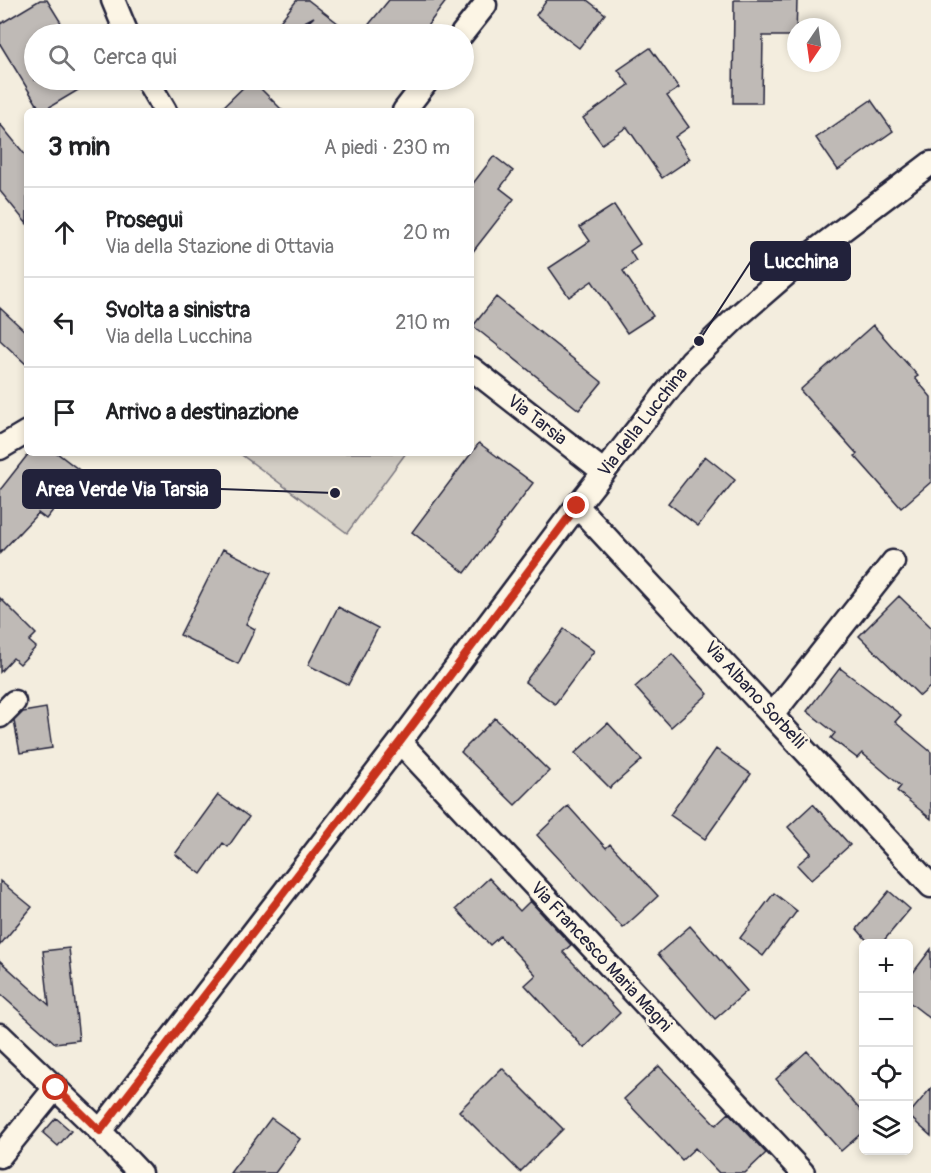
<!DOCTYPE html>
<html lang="it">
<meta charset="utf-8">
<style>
body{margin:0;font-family:Pangolin,sans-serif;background:#f6f6f6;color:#202124}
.controls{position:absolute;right:18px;bottom:18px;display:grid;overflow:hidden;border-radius:9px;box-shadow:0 3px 9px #0003}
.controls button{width:54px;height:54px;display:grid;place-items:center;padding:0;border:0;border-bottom:2px solid #e0e0e0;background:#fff;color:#202124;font:30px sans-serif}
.compass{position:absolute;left:787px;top:18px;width:54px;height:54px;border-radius:50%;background:#fff;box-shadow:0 3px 9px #0003;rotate:193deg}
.stop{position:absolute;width:18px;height:18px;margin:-14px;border:4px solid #c8321e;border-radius:50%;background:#fff}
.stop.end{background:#c8321e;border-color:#fff;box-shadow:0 2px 6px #0008}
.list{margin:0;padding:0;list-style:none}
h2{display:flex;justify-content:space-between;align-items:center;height:78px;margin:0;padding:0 24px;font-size:26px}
h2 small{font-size:20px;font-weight:400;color:#757577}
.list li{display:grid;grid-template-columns:39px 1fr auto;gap:18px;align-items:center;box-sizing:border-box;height:90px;padding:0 24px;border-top:2px solid #e0e0e0}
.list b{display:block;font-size:22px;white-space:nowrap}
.list p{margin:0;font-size:20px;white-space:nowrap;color:#757577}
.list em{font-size:20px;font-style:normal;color:#757577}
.icon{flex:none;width:33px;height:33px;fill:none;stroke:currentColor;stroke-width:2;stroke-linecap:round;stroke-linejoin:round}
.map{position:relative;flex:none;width:931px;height:1173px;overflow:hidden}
.search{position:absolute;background:#fff;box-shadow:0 3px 9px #0003;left:24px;top:24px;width:450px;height:66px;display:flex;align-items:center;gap:15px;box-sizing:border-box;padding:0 21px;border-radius:33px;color:#757577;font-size:22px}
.panel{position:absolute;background:#fff;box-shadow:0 3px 9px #0003;left:24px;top:108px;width:450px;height:348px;border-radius:9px}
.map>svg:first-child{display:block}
</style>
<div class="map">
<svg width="931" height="1173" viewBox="0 0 931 1173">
<rect width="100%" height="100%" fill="#f3edde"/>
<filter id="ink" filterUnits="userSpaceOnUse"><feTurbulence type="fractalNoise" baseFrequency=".0167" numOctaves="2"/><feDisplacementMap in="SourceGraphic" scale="12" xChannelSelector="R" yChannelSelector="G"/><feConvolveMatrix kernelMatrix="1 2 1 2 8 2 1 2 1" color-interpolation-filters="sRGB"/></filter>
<g filter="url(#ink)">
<!-- green -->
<path fill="#d4cfc6" stroke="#7b7880" stroke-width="1.5" d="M 239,453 L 406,453 L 347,533 Z"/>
<!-- building -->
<path fill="#bfbab6" stroke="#22223b" stroke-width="1.5" d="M 40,0 L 47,0 L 68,34 L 34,34 L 34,80 L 95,80 L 43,111 L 41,111 L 0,44 L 0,24 Z
M 297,0 L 308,0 L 352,34 L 296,34 L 314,17 L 282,34 L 270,34 Z
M 389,0 L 447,0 L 421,34 L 361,34 Z
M 547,0 L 587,0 L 605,14 L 579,48 L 536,15 Z
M 734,0 L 797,0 L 796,36 L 763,36 L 762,103 L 733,103 Z
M 650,48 L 679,88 L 667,96 L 689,127 L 675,137 L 690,159 L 662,178 L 627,127 L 602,144 L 583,118 L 629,85 L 618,70 Z
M 251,80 L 252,80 L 283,111 L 219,111 Z
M 871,100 L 893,131 L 838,170 L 816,138 Z
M 0,124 L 27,157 L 27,224 L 0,191 Z
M 494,156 L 513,171 L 500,188 L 514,199 L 471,254 L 471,186 Z
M 614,205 L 640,244 L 630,251 L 636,261 L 623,271 L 653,316 L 627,333 L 592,281 L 569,297 L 549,268 L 590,241 L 580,227 Z
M 496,297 L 602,382 L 579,410 L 473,326 Z
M 0,308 L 27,333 L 27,365 L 0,340 Z
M 873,325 L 918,376 L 915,378 L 931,397 L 931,482 L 901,508 L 855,456 L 857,454 L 800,390 Z
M 479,443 L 533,483 L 465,573 L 412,532 Z
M 29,453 L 57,453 L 83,473 L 46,519 L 38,513 L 0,553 L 0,490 Z
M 705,456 L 735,480 L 698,526 L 668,503 Z
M 223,549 L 271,573 L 246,624 L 255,629 L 238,664 L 180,635 Z
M 899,596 L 931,627 L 931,686 L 920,696 L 859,636 Z
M 0,598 L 36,634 L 29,641 L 36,647 L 20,664 L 13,658 L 0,672 Z
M 338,607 L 378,628 L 348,685 L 308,665 Z
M 564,629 L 594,651 L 555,704 L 525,682 Z
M 672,654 L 708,694 L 671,727 L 635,687 Z
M 840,668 L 901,715 L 895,722 L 931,752 L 931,819 L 897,791 L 901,786 L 862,753 L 857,758 L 831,738 L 835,733 L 807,711 Z
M 46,708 L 52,748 L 20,753 L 14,721 L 23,712 Z
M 495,718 L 549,771 L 515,805 L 461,752 Z
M 608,723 L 642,760 L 610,788 L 575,753 Z
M 716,749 L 751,774 L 705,839 L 670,815 Z
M 218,795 L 249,817 L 228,847 L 223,843 L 201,874 L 175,854 Z
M 813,804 L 850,845 L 811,880 L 797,865 L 811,853 L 788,827 Z
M 568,806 L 606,848 L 610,844 L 658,896 L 623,928 L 537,835 Z
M 489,878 L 520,911 L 530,901 L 571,945 L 563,952 L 620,1013 L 584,1048 L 525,985 L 536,975 L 500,936 L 490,945 L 456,909 Z
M 0,881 L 32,907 L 0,945 Z
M 889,891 L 910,909 L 881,944 L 870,944 L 857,929 Z
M 774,893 L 797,911 L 763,956 L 740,938 Z
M 690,926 L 747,991 L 715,1019 L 658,954 Z
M 69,948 L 79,1040 L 55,1043 L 0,994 L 0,961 L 49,1005 L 43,951 Z
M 931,949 L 931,1019 L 909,1002 L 909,978 Z
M 807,1051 L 864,1114 L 864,1131 L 841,1151 L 776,1079 Z
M 659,1066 L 716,1125 L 729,1113 L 766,1153 L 745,1173 L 719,1173 L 695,1148 L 682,1160 L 624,1099 Z
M 502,1068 L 563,1129 L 520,1172 L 459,1111 Z
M 931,1088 L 931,1136 L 909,1116 L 909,1114 Z
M 56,1118 L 71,1131 L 58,1146 L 43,1133 Z
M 271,1118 L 300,1139 L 275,1173 L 230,1173 Z"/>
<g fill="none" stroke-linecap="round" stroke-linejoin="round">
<!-- minor casing -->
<g stroke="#22223b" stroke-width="27">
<path id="minor" d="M 113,0 L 127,34
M 462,34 L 485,5
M 147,80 L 165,111
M 404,111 L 428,80
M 471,368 L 604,472
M 0,448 L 27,432
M 577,506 L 931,886
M 773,714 L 893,562
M 0,716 L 14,702
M 400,742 L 803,1173
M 0,1035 L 100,1131 L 140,1173
M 100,1131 L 400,742 L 577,506 L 691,361 L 738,316 L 799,263 L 931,163
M 0,1156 L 56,1087"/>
</g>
<!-- minor -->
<use href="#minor" stroke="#fcf5e5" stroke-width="22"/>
</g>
</g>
<g fill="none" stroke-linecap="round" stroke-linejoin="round" filter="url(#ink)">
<!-- route -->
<path stroke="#c8321e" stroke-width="8" d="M 56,1088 L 100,1131 L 400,742 L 577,506"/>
</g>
<g text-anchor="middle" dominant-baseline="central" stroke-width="6" stroke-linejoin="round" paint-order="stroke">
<!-- street labels -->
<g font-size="18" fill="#22223b" stroke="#fcf5e5">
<text transform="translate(537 420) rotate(38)">Via Tarsia</text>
<text transform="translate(643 422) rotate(-52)">Via della Lucchina</text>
<text transform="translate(755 695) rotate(47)">Via Albano Sorbelli</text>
<text transform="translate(601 957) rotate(47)">Via Francesco Maria Magni</text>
</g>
</g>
<!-- callouts -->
<path fill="none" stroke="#22223b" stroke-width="2" d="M699 341L751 261M335 493L220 489"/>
<g fill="#22223b" stroke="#fcf5e5" stroke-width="2">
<circle cx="699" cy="341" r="6"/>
<circle cx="335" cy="493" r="6"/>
</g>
<g fill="#22223b" stroke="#22223b" stroke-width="2">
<rect x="751" y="242" width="99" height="38" rx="6"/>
<rect x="23" y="470" width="197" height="38" rx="6"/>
</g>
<g font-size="20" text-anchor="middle" font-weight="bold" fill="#fff">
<text x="801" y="268">Lucchina</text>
<text x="122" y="496">Area Verde Via Tarsia</text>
</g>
</svg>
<div class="controls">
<button>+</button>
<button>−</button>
<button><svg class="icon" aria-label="locate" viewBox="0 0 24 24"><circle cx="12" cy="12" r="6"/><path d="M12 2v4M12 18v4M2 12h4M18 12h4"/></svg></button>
<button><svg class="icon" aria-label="layers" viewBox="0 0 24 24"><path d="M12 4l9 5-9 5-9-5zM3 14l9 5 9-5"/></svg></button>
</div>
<svg class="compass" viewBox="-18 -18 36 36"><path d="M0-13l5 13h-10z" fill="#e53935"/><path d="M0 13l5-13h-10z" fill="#757577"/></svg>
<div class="stop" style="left:56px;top:1088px"></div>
<div class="stop end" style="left:577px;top:506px"></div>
<div class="search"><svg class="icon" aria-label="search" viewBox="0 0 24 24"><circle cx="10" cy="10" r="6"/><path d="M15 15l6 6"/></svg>Cerca qui</div>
<section class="panel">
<h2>3 min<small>A piedi · 230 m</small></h2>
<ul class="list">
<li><svg class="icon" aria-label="ahead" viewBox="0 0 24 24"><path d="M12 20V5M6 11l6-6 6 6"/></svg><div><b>Prosegui</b><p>Via della Stazione di Ottavia</p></div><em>20 m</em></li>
<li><svg class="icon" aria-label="left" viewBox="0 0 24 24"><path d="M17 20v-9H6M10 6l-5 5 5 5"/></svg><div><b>Svolta a sinistra</b><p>Via della Lucchina</p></div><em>210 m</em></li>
<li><svg class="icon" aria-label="arrive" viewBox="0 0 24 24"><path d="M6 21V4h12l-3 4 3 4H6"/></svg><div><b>Arrivo a destinazione</b></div></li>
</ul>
</section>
</div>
